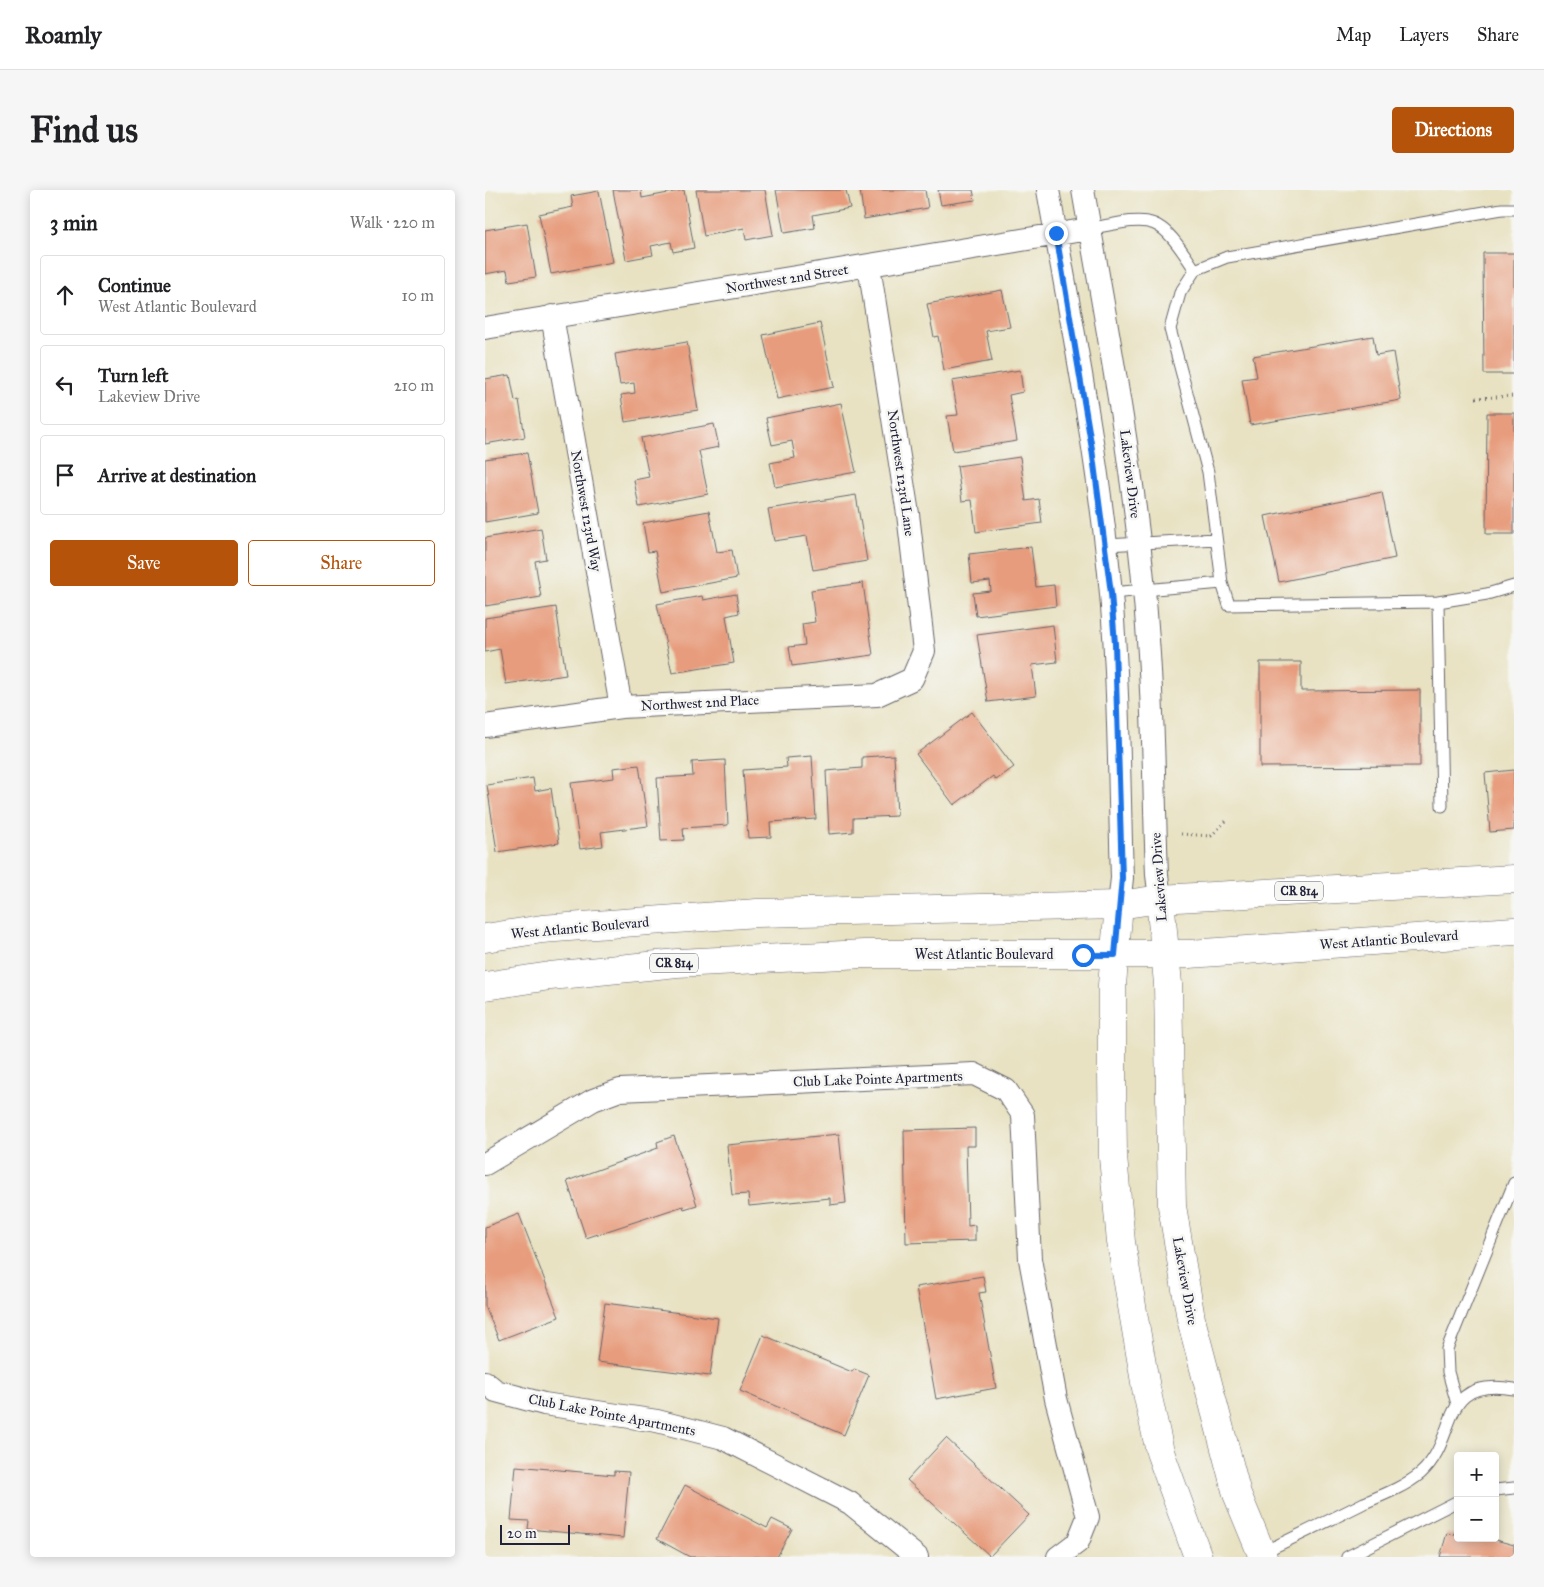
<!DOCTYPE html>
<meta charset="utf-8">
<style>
body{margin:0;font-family:"IM FELL Great Primer",serif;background:#f6f6f6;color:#202124}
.controls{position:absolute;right:15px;bottom:15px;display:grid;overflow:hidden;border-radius:5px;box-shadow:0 2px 12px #0003}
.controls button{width:45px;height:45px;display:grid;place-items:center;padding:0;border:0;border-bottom:1px solid #e0e0e0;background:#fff;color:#202124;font:25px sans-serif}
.scale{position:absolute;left:15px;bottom:12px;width:70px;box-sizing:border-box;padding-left:5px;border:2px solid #22223b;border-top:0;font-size:14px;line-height:18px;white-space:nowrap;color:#22223b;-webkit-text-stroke:4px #f6f6f2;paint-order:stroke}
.stop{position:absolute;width:15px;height:15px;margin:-11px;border:4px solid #1a73e8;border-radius:50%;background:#fff}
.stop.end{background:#1a73e8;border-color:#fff;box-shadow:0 1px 5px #0008}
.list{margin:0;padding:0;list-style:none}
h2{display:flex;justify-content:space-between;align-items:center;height:65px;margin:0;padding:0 20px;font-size:21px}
h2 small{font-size:16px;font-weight:400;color:#757577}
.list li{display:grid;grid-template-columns:32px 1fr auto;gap:15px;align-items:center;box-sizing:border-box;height:80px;margin:0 10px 10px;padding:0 10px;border:1px solid #e0e0e0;border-radius:5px}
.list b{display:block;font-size:19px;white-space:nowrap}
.list p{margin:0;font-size:16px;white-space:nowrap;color:#757577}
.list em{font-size:16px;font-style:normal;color:#757577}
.actions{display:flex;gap:10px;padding:15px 20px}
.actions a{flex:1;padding:11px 0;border:1px solid #b45309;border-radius:5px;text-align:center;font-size:18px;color:#b45309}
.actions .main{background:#b45309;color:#fff}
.icon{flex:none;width:28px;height:28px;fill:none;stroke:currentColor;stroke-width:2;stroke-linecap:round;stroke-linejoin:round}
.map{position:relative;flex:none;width:1029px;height:1367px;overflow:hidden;border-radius:5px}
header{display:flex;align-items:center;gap:30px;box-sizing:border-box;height:70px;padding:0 25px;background:#fff;border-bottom:1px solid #e0e0e0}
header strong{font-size:24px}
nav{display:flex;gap:28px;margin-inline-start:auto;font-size:18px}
.intro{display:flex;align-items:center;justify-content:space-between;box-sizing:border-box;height:120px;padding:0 30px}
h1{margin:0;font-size:35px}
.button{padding:12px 22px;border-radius:5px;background:#b45309;color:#fff;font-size:18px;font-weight:700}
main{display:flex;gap:30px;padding:0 30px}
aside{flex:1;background:#fff;border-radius:5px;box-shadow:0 2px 12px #0003}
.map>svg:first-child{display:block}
</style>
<header>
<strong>Roamly</strong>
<nav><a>Map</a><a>Layers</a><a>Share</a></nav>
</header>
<div class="intro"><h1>Find us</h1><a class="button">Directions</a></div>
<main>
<aside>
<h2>3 min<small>Walk · 220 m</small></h2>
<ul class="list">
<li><svg class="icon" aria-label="ahead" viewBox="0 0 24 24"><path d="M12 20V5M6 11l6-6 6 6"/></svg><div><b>Continue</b><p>West Atlantic Boulevard</p></div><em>10 m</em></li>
<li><svg class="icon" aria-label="left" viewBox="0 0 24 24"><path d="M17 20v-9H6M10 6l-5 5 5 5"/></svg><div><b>Turn left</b><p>Lakeview Drive</p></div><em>210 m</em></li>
<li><svg class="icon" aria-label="arrive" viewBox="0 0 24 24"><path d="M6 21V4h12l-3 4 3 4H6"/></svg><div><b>Arrive at destination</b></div></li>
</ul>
<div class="actions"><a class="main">Save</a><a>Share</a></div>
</aside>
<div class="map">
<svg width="1029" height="1367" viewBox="0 0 1029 1367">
<rect width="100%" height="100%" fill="#f6f6f2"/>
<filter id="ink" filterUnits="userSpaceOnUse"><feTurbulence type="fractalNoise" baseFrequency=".02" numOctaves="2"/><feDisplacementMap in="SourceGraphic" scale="10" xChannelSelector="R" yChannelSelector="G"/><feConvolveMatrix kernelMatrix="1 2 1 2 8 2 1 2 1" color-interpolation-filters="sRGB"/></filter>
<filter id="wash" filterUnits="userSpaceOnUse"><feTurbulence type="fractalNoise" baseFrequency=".0096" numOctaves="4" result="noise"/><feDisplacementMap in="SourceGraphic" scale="20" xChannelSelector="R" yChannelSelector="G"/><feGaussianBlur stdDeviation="1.12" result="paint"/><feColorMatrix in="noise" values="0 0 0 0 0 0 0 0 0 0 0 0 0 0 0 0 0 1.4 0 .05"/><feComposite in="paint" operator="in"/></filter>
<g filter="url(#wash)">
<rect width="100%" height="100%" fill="#e8e2c2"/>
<g id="blocks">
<!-- building -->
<path fill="#e79c7d" d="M 128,0 L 156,0 L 157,8 L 199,0 L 209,58 L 188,62 L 186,52 L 166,56 L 168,65 L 141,70 Z
M 211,0 L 280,0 L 288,45 L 261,50 L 259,38 L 219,46 Z
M 291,0 L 361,0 L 365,18 L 328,25 L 330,38 L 299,43 Z
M 375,0 L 440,0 L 443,18 L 379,29 Z
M 453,0 L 488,0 L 490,10 L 456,15 Z
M 114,1 L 128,72 L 66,84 L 54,24 L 88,17 L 86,6 Z
M 42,33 L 51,87 L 24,91 L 22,80 L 0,84 L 0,40 Z
M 998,63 L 1029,63 L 1029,184 L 999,184 Z
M 517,100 L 525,137 L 501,141 L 507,171 L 459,180 L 453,146 L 449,147 L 442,114 Z
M 335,133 L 349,197 L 292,209 L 278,145 Z
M 888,146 L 891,165 L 908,162 L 916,210 L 765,235 L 757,189 L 772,187 L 768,166 Z
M 202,152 L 213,220 L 140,232 L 136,205 L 150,203 L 149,193 L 135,195 L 130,164 Z
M 535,180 L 538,202 L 524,205 L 532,251 L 468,261 L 462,226 L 473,225 L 467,191 Z
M 25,185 L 30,211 L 34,210 L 40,247 L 0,254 L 0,189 Z
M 356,213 L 371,282 L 290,297 L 285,273 L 310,268 L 307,251 L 287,255 L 281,228 Z
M 1002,223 L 1029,223 L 1029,344 L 1001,344 Z
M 229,234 L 234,257 L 214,261 L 223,304 L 154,317 L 149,290 L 164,287 L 156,248 Z
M 42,263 L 53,323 L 0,332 L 0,269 Z
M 535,267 L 541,311 L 554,309 L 557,333 L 491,342 L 487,310 L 477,311 L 472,276 Z
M 897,302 L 910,368 L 794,392 L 780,326 Z
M 371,305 L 382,371 L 328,380 L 322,346 L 289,351 L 283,319 Z
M 224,321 L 232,362 L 247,360 L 252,388 L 178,402 L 170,361 L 163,362 L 158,333 Z
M 56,338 L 61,369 L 50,371 L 56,407 L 0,416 L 0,348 Z
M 546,357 L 551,397 L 569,395 L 571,416 L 491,426 L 488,403 L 506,401 L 505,391 L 487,393 L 484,364 Z
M 378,393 L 388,465 L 307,476 L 304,457 L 320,455 L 317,434 L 330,432 L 326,400 Z
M 251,404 L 254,423 L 241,426 L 249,473 L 187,483 L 172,414 L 217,406 L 218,410 Z
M 71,417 L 81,485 L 21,494 L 15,459 L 0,462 L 0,428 Z
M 568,435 L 572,472 L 547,475 L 551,506 L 503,512 L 492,445 Z
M 775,472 L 816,472 L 816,501 L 935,500 L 935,576 L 775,577 Z
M 487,522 L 529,577 L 511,590 L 508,586 L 469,615 L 431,564 Z
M 409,565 L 412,626 L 368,628 L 368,642 L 344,644 L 341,581 L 377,578 L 377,567 Z
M 327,566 L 331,629 L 285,632 L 286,647 L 263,648 L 258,580 L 302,577 L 301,568 Z
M 240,570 L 243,635 L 198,638 L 199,650 L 176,651 L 172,588 L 208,586 L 207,572 Z
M 154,575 L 163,636 L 116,642 L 118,656 L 95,659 L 86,593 L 129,588 L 128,578 Z
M 1029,580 L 1029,640 L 1005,642 L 1000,583 Z
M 48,588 L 50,601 L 66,598 L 74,653 L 12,662 L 2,595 Z
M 490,938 L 490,956 L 481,956 L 483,1036 L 490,1035 L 490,1051 L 421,1053 L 419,940 Z
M 354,944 L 361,1013 L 345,1015 L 345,1008 L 264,1016 L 263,1004 L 247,1005 L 242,955 Z
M 189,946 L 212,1015 L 199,1019 L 198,1016 L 101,1048 L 82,991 L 173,958 L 172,952 Z
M 34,1024 L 74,1127 L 14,1150 L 0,1116 L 0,1037 Z
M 498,1086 L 501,1102 L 494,1103 L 511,1198 L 451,1209 L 431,1097 Z
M 120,1113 L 233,1128 L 225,1186 L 112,1172 Z
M 278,1145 L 367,1182 L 369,1179 L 384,1185 L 359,1245 L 255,1201 Z
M 461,1248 L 544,1325 L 505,1366 L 422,1290 Z
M 31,1276 L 129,1285 L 129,1281 L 144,1282 L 138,1348 L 43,1339 L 44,1331 L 26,1330 Z
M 200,1295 L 282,1338 L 287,1329 L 307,1339 L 292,1367 L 205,1367 L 172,1349 Z
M 971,1339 L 973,1348 L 1003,1348 L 1029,1355 L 1029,1367 L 955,1367 L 962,1343 L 969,1345 Z"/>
</g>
</g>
<g filter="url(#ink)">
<use href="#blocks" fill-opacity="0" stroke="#67656a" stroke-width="1"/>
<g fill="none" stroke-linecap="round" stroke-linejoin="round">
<!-- lane casing -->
<g stroke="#67656a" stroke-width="13">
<path id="lane" d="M 1029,19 L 1017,19 L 742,67 L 710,80 L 695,103 L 685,139 L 723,282 L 737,393 L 744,415 L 953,412 L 1002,404 L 1029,396
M 604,39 C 669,26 673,23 710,80
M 621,355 L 731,349
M 626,403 L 737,393
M 953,412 L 957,616
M 972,1214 L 963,1182 L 962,1159 L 1029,993
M 1010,1300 L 1029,1298
M 776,1363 C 811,1347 845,1330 879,1313 C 898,1305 921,1296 936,1283 C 975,1248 951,1186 1029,1199
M 862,1367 L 973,1311"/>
</g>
<!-- street casing -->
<g stroke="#67656a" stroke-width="24">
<path id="street" d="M 563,0 C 587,134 614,269 626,404 C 634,498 634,593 637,688 L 634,715
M 598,0 C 624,149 653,298 663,450 C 669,528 669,607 672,685 L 675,709
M 67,126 L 136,517
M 0,138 L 604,39
M 0,536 L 136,517 L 392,505 L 427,489 L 439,461 L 423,324 L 384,76
M 0,974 L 108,910 L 135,900 L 489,884 L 521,900 L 538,925 L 545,1069 L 571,1209 L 603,1327 L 593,1352 L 573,1367
M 0,1192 L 11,1201 L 59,1214 L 172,1231 L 238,1248 L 365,1313 L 432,1367"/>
</g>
<!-- secondary casing -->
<g stroke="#67656a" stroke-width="29">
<path id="secondary" d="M 675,709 L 683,794 L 687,1016 L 706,1129 L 752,1304 L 778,1367
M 634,715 L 627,795 L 627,882 L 628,967 L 636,1052 L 661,1198 L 675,1262 L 713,1367"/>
</g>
<!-- primary casing -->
<g stroke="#67656a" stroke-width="29">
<path id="primary" d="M 0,748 L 57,739 L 272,723 L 634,715 L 675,709 L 1029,689
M 0,796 L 65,786 L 192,773 L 379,764 L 704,764 L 1029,741"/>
</g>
<!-- path -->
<path stroke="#67656a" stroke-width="3" stroke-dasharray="1 4" stroke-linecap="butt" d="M 991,208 L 1029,206
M 696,644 L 726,646 L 741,631"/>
<!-- lane -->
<use href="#lane" stroke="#fff" stroke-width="11"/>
<!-- street -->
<use href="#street" stroke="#fff" stroke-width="22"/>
<!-- secondary -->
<use href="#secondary" stroke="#fff" stroke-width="28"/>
<!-- primary -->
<use href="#primary" stroke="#fff" stroke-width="28"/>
</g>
</g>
<g fill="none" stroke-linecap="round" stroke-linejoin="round" filter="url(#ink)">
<!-- route -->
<path stroke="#1a73e8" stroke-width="6" d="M 571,43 L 607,259 L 626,403 L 630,454 L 637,688 L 630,765 L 598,765"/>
</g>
<g text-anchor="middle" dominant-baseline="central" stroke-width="5" stroke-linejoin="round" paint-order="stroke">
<!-- shield labels -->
<g fill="#f6f6f2" stroke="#626272" stroke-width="1">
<rect x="790" y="691.5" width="48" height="19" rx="4"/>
<rect x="165" y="763.5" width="48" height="19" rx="4"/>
</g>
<g font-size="12" font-weight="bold" fill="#22223b">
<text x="814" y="701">CR 814</text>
<text x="189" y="773">CR 814</text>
</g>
<!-- street labels -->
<g font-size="14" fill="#22223b" stroke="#f6f6f2">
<text transform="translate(302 89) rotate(-9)">Northwest 2nd Street</text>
<text transform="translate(416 283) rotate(82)">Northwest 123rd Lane</text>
<text transform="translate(645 284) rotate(83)">Lakeview Drive</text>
<text transform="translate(101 321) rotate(80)">Northwest 123rd Way</text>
<text transform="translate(215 513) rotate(-3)">Northwest 2nd Place</text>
<text transform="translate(674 687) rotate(-94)">Lakeview Drive</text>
<text transform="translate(95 738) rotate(-5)">West Atlantic Boulevard</text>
<text transform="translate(904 750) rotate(-4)">West Atlantic Boulevard</text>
<text x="499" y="764">West Atlantic Boulevard</text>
<text transform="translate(393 889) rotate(-2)">Club Lake Pointe Apartments</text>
<text transform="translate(700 1091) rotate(80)">Lakeview Drive</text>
<text transform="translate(127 1225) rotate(11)">Club Lake Pointe Apartments</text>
</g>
</g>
</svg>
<div class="controls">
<button>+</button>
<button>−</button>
</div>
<div class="scale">20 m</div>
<div class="stop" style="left:598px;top:765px"></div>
<div class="stop end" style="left:571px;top:43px"></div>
</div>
</main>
